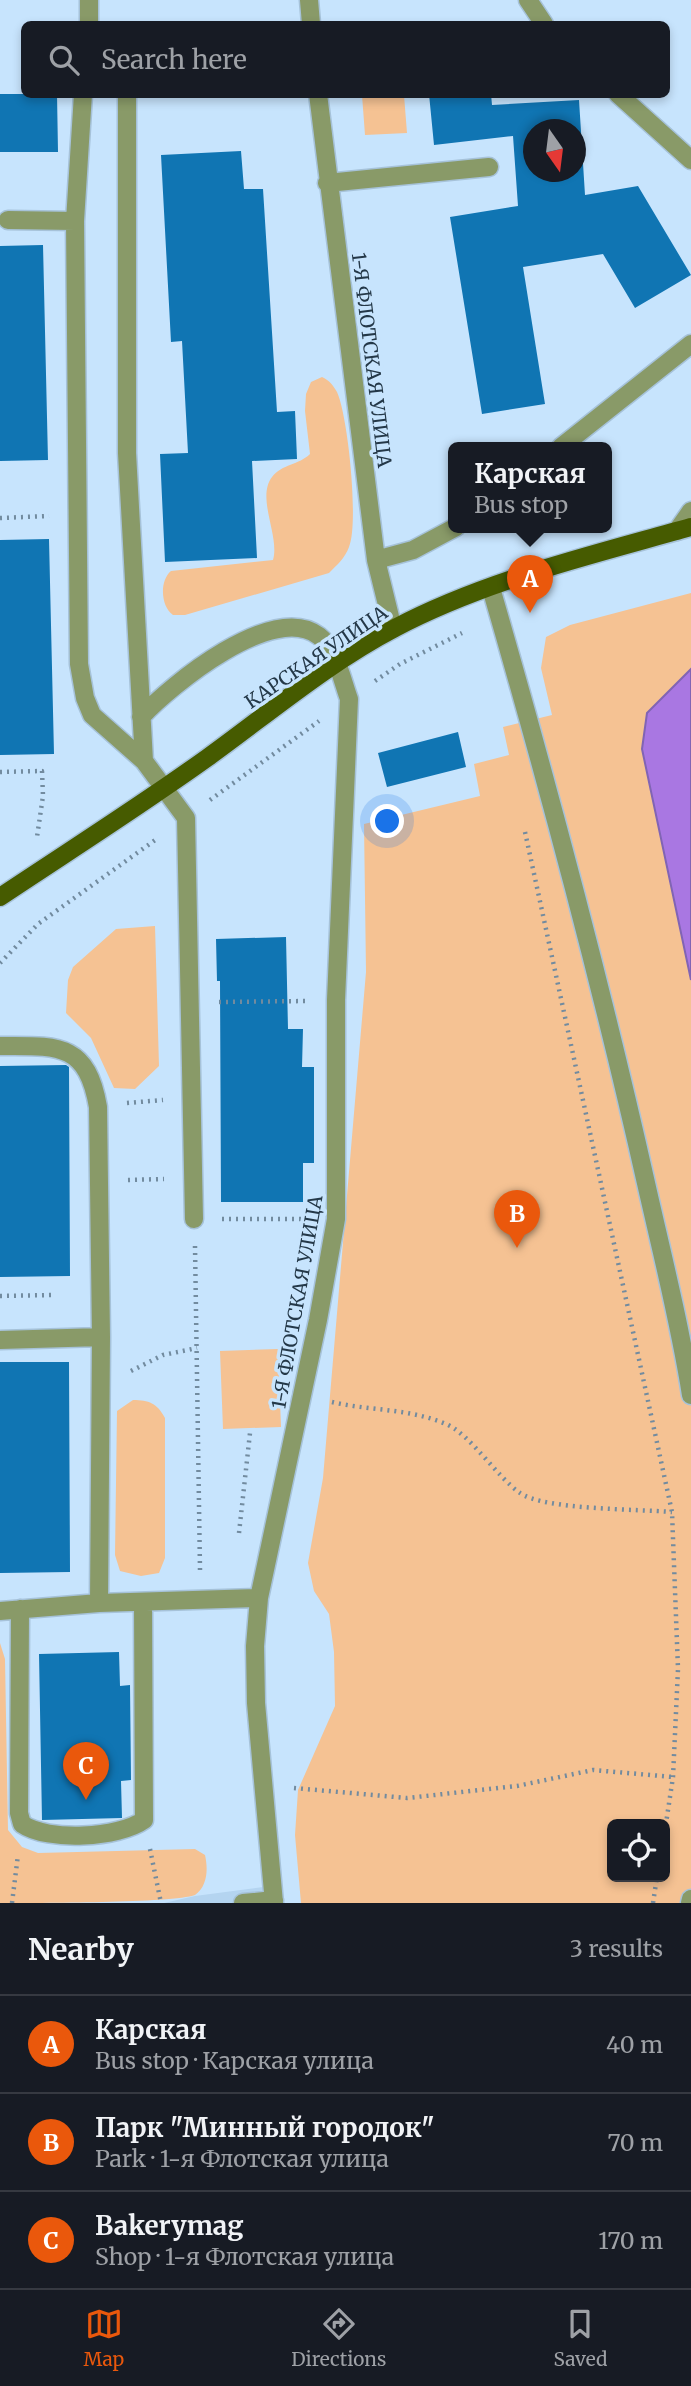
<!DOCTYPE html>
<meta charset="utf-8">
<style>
body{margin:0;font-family:Merriweather,serif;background:#20242c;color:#f1f3f6}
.controls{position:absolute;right:21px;bottom:21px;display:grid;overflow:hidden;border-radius:10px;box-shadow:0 4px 10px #0003}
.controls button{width:63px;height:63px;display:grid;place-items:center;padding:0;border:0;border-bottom:2px solid #363941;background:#171b24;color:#f1f3f6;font:35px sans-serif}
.compass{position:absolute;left:523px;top:119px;width:63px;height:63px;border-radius:50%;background:#171b24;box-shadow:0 4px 10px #0003;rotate:166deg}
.you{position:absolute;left:388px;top:822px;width:24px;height:24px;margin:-18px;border:5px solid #fff;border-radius:50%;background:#1a73e8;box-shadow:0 0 0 10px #1a73e833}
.badge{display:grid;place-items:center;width:46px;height:46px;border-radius:50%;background:#ea580c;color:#fff;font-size:23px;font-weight:700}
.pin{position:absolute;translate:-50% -58px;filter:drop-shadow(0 2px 4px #0008)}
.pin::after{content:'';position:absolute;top:37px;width:24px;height:21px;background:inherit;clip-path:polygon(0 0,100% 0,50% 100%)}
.popup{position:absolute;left:448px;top:442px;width:164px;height:91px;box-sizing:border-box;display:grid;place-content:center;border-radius:10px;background:#171b24;filter:drop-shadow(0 2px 5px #0005);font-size:23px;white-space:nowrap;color:#9ea1a6}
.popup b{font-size:26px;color:#f1f3f6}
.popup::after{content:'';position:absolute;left:50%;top:100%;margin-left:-14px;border:14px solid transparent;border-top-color:#171b24}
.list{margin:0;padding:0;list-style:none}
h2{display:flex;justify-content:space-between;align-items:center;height:91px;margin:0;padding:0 28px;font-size:30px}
h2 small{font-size:23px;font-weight:400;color:#9ea1a6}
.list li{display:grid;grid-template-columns:46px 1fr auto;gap:21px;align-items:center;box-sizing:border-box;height:98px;padding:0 28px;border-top:2px solid #363941}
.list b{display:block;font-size:26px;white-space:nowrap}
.list p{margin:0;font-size:23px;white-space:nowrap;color:#9ea1a6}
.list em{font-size:23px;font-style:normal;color:#9ea1a6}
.icon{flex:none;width:38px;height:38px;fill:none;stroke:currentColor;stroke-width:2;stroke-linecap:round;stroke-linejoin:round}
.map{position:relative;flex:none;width:691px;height:1903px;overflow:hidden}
.search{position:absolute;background:#171b24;box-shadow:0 4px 10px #0003;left:21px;right:21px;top:21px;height:77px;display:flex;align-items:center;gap:18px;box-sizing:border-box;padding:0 24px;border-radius:10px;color:#9ea1a6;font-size:26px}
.sheet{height:385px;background:#171b24}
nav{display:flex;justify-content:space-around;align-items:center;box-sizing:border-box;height:98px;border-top:2px solid #363941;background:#171b24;font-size:19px;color:#9ea1a6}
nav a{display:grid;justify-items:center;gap:4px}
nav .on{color:#ea580c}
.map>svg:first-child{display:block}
</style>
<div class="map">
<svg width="691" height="1903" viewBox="0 0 691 1903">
<rect width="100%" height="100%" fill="#c7e4fd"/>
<!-- built -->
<path fill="#b4d4f0" d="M 263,1887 L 264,1903 L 164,1903 L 195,1896 Z"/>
<!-- green -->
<path fill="#f5c293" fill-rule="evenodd" d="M 362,95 L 404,95 L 407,133 L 365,135 Z
M 322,377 C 329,380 333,385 337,392 C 348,416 359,523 349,547 C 345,558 337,565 329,573 L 185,615 L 173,615 C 161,607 159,581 171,571 L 273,560 C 280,536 256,498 272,477 C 282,464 299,465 310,454 L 305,411 L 306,394 L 311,382 Z
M 691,593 L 691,1903 L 301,1903 L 295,1835 L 298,1790 L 335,1706 L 334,1652 L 329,1614 L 314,1591 L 308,1563 L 323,1478 L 366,972 L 364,824 L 480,796 L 474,764 L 509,755 L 503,727 L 552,715 L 541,668 L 546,637 L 570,625 ZM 612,1824 L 665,1824 L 665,1877 L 612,1877 Z
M 155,926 L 159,1066 L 135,1089 L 114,1088 L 91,1038 L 66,1013 L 68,980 L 73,967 L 116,929 Z
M 278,1349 L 281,1427 L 223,1429 L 220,1351 Z
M 133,1400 C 149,1400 157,1403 165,1418 L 165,1558 L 159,1573 L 141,1576 L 120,1571 L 115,1555 L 117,1411 Z
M 0,1643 L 5,1659 L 8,1830 L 22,1847 L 38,1853 L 195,1849 L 205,1855 C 208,1868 208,1886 195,1895 C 173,1903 35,1903 0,1903 Z"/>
<!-- water -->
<path fill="#a977e2" stroke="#8164b4" stroke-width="2" d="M 691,669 L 691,980 L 642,749 L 647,713 Z"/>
<!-- building -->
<path fill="#1075b3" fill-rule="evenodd" d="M 0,94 L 57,94 L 58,152 L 0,152 Z
M 429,94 L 491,94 L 492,105 L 579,100 L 585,195 L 638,186 L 691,275 L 635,308 L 603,254 L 523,267 L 545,404 L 482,414 L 450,217 L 518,206 L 513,136 L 434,145 ZM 534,130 L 576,130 L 576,172 L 534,172 Z
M 241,151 L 244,189 L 263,189 L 277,412 L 295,411 L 297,459 L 252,461 L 257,558 L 165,562 L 160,454 L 188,453 L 182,341 L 171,342 L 161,155 Z
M 43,245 L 48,460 L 0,461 L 0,246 Z
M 49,539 L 54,754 L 0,755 L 0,540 Z
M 458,732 L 466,767 L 387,787 L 378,753 Z
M 286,937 L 288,1029 L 303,1029 L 302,1067 L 314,1067 L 314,1163 L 303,1163 L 303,1202 L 221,1202 L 220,981 L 217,981 L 216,939 Z
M 66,1065 L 69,1067 L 70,1276 L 0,1277 L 0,1066 Z
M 0,1362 L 69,1362 L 70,1572 L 0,1573 Z
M 119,1652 L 120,1686 L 130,1685 L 131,1780 L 121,1781 L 122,1818 L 42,1820 L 39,1654 Z"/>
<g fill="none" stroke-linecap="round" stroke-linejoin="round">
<!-- minor casing -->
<g stroke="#a6c2d9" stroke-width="21">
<path id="minor" d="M 309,0 L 311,24
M 528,0 L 544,24
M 89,24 L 89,0
M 83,94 L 75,221 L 79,664 L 85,698 L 92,715 L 144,761 L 186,818 L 194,1219
M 127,94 L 127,453 L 144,761
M 318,94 L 376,560 L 393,629
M 618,94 L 691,160
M 327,183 L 489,167
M 8,220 L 75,221
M 561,447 L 691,344
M 677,531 L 691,511
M 376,560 L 413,550 L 456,527
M 491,588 C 548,785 601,983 646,1183 C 662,1254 680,1324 691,1395
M 141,717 C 171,685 273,601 319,636 C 336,649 342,680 349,699 L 336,1000 L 336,1219 L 318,1320 L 259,1598 L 255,1646 L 256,1703 L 274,1903
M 0,1046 C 57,1046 87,1042 98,1107 L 101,1337 L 99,1603
M 0,1340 L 101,1337
M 20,1609 L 19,1813 L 22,1824 C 48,1842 119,1838 144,1820 L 143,1602
M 0,1611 L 99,1603 L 259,1598
M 243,1903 L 274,1900
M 690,1903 L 691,1899"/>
</g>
<!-- major casing -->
<g stroke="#a6c2d9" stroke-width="21">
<path id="major" d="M 0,897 C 69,851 140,806 207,758 C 268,714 328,663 395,628 C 486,580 592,555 691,527"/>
</g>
<!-- path -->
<path stroke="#728b9f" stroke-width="4.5" stroke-dasharray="2 5" stroke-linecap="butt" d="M 0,518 L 49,516
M 375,681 L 400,664 L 462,633
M 0,772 L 42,771 L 43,796 L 37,837
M 210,800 L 319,721
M 525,832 L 672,1512 L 678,1669 L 673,1777 L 665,1830
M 0,963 L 38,924 L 158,838
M 219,1002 L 308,1001
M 127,1103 L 163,1100
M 128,1180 L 164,1179
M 222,1219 L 307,1219
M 195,1246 L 200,1570
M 0,1296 L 54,1295
M 131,1371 L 163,1355 L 197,1348
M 332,1402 C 370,1411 408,1408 446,1424 C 469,1433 498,1478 520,1493 C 544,1510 638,1509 672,1512
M 239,1533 L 250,1433
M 294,1788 L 407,1798 L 517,1786 L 593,1770 L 673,1777
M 150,1849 L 161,1903
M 12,1903 L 18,1855
M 653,1903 L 657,1877"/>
<!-- minor -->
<use href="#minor" stroke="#899a68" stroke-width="18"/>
<!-- major -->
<use href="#major" stroke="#465b00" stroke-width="18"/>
</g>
<g text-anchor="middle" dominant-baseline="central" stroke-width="7" stroke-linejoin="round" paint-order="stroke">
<!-- street labels -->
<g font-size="19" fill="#243848" stroke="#c7e4fd">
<text transform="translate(372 360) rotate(83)">1-Я ФЛОТСКАЯ УЛИЦА</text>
<text transform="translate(316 657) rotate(-34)">КАРСКАЯ УЛИЦА</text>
<text transform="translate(297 1302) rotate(-80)">1-Я ФЛОТСКАЯ УЛИЦА</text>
</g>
</g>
</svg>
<div class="controls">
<button><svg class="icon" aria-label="locate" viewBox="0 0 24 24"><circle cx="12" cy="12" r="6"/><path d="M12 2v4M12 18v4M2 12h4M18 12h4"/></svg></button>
</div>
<svg class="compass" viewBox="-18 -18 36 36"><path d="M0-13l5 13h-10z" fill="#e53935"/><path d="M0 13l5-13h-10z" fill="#9ea1a6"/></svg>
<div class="you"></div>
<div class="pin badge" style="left:530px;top:613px">A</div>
<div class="popup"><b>Карская</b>Bus stop</div>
<div class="pin badge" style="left:517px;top:1248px">B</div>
<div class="pin badge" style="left:86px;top:1800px">C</div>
<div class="search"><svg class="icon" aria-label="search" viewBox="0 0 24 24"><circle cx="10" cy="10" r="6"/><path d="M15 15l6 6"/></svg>Search here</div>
</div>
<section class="sheet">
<h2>Nearby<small>3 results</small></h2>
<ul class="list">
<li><span class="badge">A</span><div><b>Карская</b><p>Bus stop · Карская улица</p></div><em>40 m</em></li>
<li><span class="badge">B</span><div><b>Парк &quot;Минный городок&quot;</b><p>Park · 1-я Флотская улица</p></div><em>70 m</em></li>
<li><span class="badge">C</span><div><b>Bakerymag</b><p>Shop · 1-я Флотская улица</p></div><em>170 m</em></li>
</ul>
</section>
<nav>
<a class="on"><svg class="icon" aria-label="map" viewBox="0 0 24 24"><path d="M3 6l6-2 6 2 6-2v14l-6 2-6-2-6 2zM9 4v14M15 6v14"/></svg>Map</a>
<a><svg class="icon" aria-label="directions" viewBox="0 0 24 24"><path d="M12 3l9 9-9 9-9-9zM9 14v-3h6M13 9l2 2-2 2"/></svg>Directions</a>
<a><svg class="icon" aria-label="saved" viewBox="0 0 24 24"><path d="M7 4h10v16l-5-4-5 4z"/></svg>Saved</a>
</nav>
